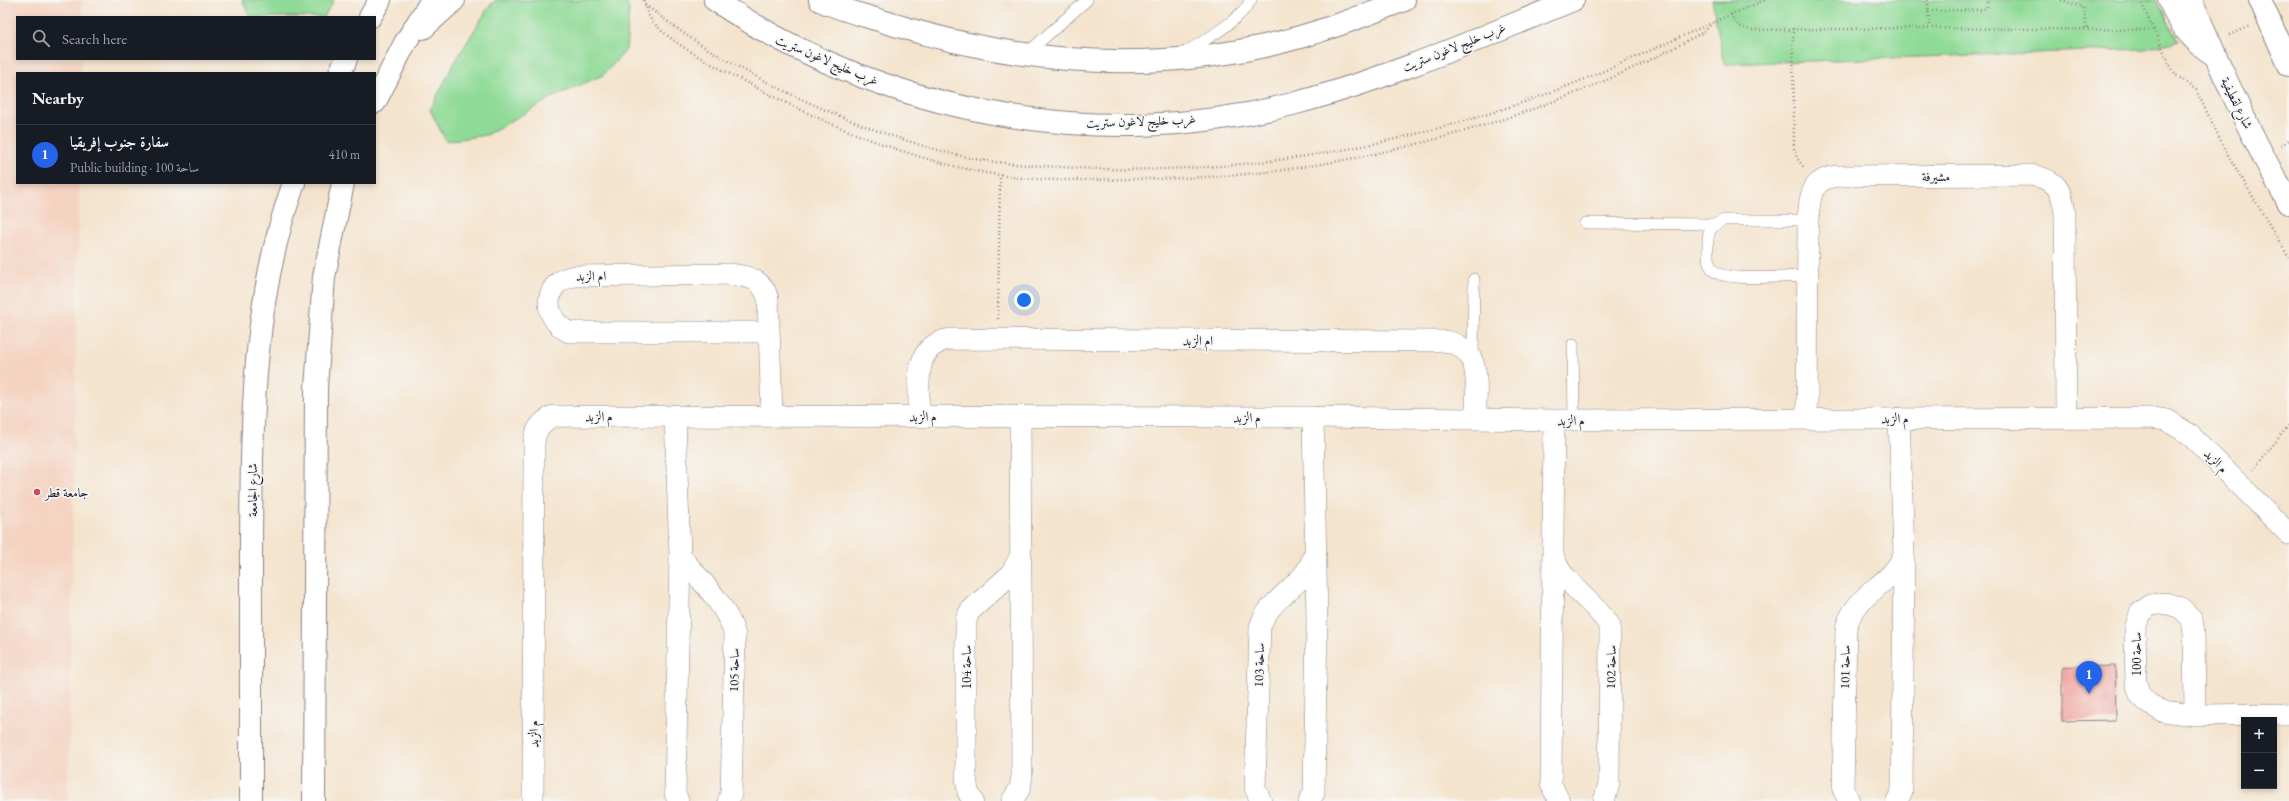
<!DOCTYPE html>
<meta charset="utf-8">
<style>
body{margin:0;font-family:"EB Garamond",Amiri,serif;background:#242831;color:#f1f3f6}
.controls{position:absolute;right:12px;bottom:12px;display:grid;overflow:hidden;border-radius:0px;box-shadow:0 2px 6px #0003}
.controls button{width:36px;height:36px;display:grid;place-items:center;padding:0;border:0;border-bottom:1px solid #363941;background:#171b24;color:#f1f3f6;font:20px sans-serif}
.you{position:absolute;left:1024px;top:300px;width:14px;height:14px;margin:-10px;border:3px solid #fff;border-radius:50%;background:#1a73e8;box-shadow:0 0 0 6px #1a73e833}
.badge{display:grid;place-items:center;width:26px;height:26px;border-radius:50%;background:#2563eb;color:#fff;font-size:13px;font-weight:700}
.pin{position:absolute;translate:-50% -33px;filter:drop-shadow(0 1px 2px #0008)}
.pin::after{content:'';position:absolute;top:21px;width:14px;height:12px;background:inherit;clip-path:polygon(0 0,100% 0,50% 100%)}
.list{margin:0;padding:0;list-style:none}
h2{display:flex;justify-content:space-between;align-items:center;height:52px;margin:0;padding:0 16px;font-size:17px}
h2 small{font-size:13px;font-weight:400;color:#9ea1a6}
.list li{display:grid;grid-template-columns:26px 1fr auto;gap:12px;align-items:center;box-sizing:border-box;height:60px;padding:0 16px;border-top:1px solid #363941}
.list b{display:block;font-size:15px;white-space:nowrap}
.list p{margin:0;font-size:13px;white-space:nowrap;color:#9ea1a6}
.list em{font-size:13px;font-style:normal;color:#9ea1a6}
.icon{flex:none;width:22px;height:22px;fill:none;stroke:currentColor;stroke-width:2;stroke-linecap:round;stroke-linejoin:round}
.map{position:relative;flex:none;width:2289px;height:801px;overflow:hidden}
.search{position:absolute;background:#171b24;box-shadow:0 2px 6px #0003;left:16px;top:16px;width:360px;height:44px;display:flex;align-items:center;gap:10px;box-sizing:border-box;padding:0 14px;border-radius:0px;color:#9ea1a6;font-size:15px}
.panel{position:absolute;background:#171b24;box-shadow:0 2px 6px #0003;left:16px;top:72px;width:360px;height:112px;border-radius:0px}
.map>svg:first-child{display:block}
</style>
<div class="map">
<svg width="2289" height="801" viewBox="0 0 2289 801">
<rect width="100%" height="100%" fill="#f6f6f2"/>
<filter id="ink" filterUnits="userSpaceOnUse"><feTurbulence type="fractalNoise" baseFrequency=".025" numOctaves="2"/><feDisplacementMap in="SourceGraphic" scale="8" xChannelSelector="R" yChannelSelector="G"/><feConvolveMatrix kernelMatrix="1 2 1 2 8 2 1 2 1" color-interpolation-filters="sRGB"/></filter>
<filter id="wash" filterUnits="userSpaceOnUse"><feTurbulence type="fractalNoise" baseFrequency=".012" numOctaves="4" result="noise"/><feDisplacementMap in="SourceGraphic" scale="16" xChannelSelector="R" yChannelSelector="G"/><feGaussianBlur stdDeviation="0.9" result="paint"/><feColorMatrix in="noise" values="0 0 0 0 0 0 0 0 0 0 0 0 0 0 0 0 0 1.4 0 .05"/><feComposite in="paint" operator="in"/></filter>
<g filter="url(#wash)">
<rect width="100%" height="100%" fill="#f4e4ce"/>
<!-- built -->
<path fill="#f5d3c1" d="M 0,0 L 82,0 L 82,17 L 17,17 L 17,59 L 81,59 L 81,73 L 17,73 L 17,183 L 79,183 L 68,801 L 0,801 Z"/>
<!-- green -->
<path fill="#8fda96" stroke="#587e68" d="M 242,0 L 334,0 L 324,17 L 250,17 Z
M 496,0 L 625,0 L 629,9 L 626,50 L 603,75 L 555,96 L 486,135 L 446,141 L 430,110 L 453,65 L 490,5 Z
M 1712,0 L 2157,0 L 2178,41 L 2145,49 L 1724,64 Z"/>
<g id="blocks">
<!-- building -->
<path fill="#ef9f98" d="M 2115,666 L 2116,720 L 2062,721 L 2062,667 Z"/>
</g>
</g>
<g filter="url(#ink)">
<use href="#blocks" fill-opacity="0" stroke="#8b8384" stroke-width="1"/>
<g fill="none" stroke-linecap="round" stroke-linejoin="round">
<!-- lane casing -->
<g stroke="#8b8384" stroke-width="12">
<path id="lane" d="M 1026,54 L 1087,0
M 1183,54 C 1203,41 1240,21 1251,0
M 1808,220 L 1724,220 C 1711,225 1707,232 1708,245 C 1708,255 1707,264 1714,271 C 1724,282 1791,276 1808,276
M 1585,223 L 1714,224
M 1573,344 L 1574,420
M 1473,357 L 1474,279"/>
</g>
<!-- street casing -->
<g stroke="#8b8384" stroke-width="22">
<path id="street" d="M 769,332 L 569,332 C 540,318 543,279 576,276 L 729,274 C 748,276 763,279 768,299 L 772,416
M 675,415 L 680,556 L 675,793 L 678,801
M 919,416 C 920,385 911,346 950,339 L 1444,341 C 1485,347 1475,387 1476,419
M 1807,419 L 1808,220 C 1810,196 1810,179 1838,176 L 2031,175 C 2057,180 2062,189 2065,214 L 2066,418
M 1554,420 L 1551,784 L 1559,801
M 1553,555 C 1562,584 1594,601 1610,626 L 1609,784 L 1604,801
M 680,556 C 700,580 726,604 735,635 L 731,794 L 728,801
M 2195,715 L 2194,634 L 2192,619 L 2181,608 L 2166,603 L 2151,605 L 2140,613 L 2135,629 L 2136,683 L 2140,695 L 2149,704 L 2162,711 L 2195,715 L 2289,714
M 533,801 L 534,444 C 535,430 540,423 553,416 L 1313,417 L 1554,420 L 2152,418 L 2166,420 L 2189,434 L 2289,534
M 973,801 L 968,792 L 966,777 L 966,620 L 970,611 L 1011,574 L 1021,555
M 1012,801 L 1020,788 L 1022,776 L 1020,416
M 1261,801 L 1255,788 L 1260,627 C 1266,606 1288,593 1302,577 C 1309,570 1312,561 1315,552
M 1309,801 L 1314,793 L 1317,621 L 1313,417
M 1849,801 L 1843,789 L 1846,628 C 1856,591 1893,586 1904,553
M 1897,801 L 1902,791 L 1904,553 L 1899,418"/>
</g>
<!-- secondary casing -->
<g stroke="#8b8384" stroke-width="24">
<path id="secondary" d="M 715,0 C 881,113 1101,155 1296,103 C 1391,78 1482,37 1573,0
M 820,0 C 841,10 863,15 885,22 C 1010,62 1141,74 1269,45 C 1315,35 1360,17 1404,0
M 2169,0 C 2179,24 2192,41 2214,55
M 2191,0 C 2221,69 2251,138 2289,203
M 2260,0 L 2289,65"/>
</g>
<!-- primary casing -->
<g stroke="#8b8384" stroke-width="24">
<path id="primary" d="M 826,0 L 829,4
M 370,17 L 380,0
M 423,28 L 454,0
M 340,73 L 346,59
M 375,102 L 405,43 L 432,0
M 251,801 C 251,714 251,628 251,541 C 252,421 252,298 294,183
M 314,801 L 316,388 L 324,277 L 343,183"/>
</g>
<!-- path -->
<path stroke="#8b8384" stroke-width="2.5" stroke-dasharray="1 3" stroke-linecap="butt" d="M 644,0 C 645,5 647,11 649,16 C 664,43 735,76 763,91 C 834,128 919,163 999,175 C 1041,182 1087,180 1130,179 C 1175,179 1222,177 1267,172 C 1418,153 1572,106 1705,31 L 1711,24
M 1928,0 L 1929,27
M 2061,0 L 2083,7 L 2087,29
M 2140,0 L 2171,67 L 2176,75 L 2196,90 L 2228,155 L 2289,258
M 645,5 C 666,20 686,36 708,49 C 782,94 865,131 949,153 C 985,163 1023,165 1061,167 C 1222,178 1389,151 1541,96 C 1617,68 1690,31 1765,0
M 1928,11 L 1982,10 L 1987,7 L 1988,0
M 1731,14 C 1735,25 1740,27 1751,30 L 1929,28 L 2154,30
M 1793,28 L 1794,149 L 1797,158 L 1805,169
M 2229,35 L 2250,26
M 2281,145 L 2289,140
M 998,319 L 1000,176
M 2253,470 L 2289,425"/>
<!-- lane -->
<use href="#lane" stroke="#fff" stroke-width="11"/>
<!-- street -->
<use href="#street" stroke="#fff" stroke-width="21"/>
<!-- secondary -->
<use href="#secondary" stroke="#fff" stroke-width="22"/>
<!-- primary -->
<use href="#primary" stroke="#fff" stroke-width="22"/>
</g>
</g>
<!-- markers -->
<circle fill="#d1495b" stroke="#f6f6f2" stroke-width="1.5" cx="37" cy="492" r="4"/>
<g text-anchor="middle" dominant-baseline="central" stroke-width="3.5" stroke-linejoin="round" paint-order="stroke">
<!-- street labels -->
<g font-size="13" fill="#22223b" stroke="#f6f6f2">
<text transform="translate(1454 47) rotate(-22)">غرب خليج لاغون ستريت</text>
<text transform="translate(827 60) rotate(23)">غرب خليج لاغون ستريت</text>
<text transform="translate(2237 103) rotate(64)">شارع لقطيفية</text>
<text transform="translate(1141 121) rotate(-2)">غرب خليج لاغون ستريت</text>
<text x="1936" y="176">مشيرفة</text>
<text transform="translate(591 276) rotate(-1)">ام الزبد</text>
<text x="1198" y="340">ام الزبد</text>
<text x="599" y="416">م الزبد</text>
<text x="923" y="416">م الزبد</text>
<text x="1247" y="417">م الزبد</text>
<text x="1895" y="418">م الزبد</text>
<text x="1571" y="420">م الزبد</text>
<text transform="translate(2216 461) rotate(45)">م الزبد</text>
<text transform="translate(252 490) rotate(-90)">شارع الجامعة</text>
<text transform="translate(2136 654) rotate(-90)">ساحة 100</text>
<text transform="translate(1259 665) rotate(-88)">ساحة 103</text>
<text transform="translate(966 667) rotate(-90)">ساحة 104</text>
<text transform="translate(1611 667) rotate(-89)">ساحة 102</text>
<text transform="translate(1845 667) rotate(-89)">ساحة 101</text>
<text transform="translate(734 670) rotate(-89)">ساحة 105</text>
<text transform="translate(533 734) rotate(-90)">م الزبد</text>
</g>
<!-- poi labels -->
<g font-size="13" fill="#22223b" stroke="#f6f6f2" text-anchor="start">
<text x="45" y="492">جامعة قطر</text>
</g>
</g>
</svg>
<div class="controls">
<button>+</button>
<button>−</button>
</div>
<div class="you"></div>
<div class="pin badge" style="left:2089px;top:694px">1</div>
<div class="search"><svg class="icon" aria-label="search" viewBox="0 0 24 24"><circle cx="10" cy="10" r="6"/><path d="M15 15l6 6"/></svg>Search here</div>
<section class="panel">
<h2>Nearby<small></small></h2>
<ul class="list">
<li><span class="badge">1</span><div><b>سفارة جنوب إفريقيا</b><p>Public building · ساحة 100</p></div><em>410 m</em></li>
</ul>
</section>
</div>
